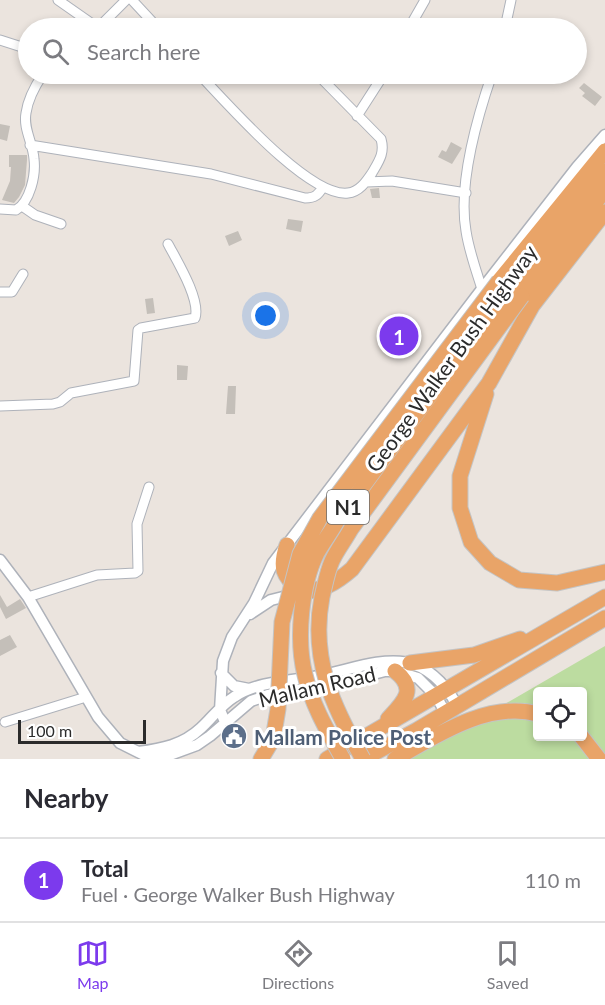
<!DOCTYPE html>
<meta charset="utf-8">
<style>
body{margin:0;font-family:Lato,sans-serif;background:#f7f7f7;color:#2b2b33}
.controls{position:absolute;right:18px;bottom:18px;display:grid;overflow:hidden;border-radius:6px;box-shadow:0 3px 9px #0003}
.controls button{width:54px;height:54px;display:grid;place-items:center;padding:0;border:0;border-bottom:2px solid #e1e1e2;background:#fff;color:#2b2b33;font:30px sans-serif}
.scale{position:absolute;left:18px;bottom:15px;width:128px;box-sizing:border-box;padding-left:6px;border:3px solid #2b2b2b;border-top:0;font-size:16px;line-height:21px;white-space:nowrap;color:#2b2b2b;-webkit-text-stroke:4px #fff;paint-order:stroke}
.you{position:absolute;left:266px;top:316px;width:21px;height:21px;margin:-15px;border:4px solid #fff;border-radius:50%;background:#1a73e8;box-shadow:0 0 0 9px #1a73e833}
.badge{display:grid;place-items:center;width:39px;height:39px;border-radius:50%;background:#7c3aed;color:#fff;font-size:20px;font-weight:700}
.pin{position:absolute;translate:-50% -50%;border:3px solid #fff;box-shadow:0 2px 6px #0006}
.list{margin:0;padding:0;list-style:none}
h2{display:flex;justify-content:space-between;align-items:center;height:78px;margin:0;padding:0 24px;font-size:26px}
h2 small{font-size:20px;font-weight:400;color:#7c7c81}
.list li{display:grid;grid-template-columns:39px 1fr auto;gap:18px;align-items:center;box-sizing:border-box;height:84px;padding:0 24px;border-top:2px solid #e1e1e2}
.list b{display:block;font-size:22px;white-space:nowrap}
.list p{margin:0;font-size:20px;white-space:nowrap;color:#7c7c81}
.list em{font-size:20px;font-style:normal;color:#7c7c81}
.icon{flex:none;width:33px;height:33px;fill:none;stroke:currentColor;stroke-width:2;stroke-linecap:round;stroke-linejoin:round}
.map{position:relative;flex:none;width:605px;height:759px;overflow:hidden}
.search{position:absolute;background:#fff;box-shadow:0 3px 9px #0003;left:18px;right:18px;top:18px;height:66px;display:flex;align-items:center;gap:15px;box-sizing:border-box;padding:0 21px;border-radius:33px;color:#7c7c81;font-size:22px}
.sheet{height:162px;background:#fff}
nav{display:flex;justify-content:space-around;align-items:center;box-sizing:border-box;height:84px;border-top:2px solid #e1e1e2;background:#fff;font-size:16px;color:#7c7c81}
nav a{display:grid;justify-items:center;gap:3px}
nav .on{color:#7c3aed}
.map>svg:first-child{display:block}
</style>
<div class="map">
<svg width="605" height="759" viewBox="0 0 605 759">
<rect width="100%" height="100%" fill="#ebe4de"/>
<!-- green -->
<path fill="#bcdca0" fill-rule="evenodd" d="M 605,646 L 605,759 L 410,759 ZM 538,692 L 582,692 L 582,736 L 538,736 Z"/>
<!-- building -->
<path fill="#c4bfb9" d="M 584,83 L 602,97 L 595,106 L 582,96 L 585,93 L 579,88 Z
M 0,124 L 10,126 L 7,141 L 0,139 Z
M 451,142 L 462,148 L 452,164 L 438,157 L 442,150 L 446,152 Z
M 9,155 L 27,155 L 27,160 L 25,185 L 19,197 L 14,203 L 2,200 L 10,181 L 11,167 L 9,167 Z
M 379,188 L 380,198 L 372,198 L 370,189 Z
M 288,219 L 303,221 L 301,232 L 286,229 Z
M 238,231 L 242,240 L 229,246 L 225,236 Z
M 153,298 L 155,313 L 147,314 L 145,299 Z
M 177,365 L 188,366 L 187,380 L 177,380 Z
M 228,386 L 236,386 L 235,414 L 226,414 Z
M 0,595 L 7,607 L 20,599 L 26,608 L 6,619 L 0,607 Z
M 10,635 L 17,647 L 0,656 L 0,640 Z"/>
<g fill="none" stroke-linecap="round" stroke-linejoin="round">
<!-- minor casing -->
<g stroke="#aeb2ba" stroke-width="11">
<path id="minor" d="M 58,0 L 98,28
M 132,0 L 158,28
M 98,28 L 126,0
M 409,28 L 425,0
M 505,28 L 511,0
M 0,40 L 28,49
M 199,74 C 225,101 309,198 348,193 C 359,192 366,182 372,173 C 379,161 385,153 381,139 L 317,74
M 357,116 L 384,74
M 30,145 L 211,174 L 305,198 C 315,198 318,195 323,187
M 366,182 L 392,181 L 466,193
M 22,206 L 35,215 L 61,224
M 0,209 L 16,210 C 30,202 36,175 34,159 C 33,143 23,129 26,113 C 28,98 35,86 43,74
M 482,289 C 476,270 469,251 466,231 C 458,185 477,118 492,74
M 0,292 L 12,292 L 23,274
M 0,406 L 53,404 L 60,402 L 71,393 L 134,381 L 138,330 L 141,328 L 195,318 C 201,300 177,261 168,244
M 28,597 L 97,575 L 135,573 L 138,571 L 137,524 L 149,487
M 5,722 L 86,697"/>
</g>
<!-- tertiary casing -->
<g stroke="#aeb2ba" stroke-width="13">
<path id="tertiary" d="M 0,560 L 28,597 L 98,717 L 120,743 L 150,758 L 167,756 L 197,745 L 210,736 L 251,701 L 268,695 L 339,683 L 385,671 L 395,671 L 418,678 L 436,696 L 445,712
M 250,614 L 271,600 L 295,594
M 221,673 L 234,686 L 249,689
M 225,722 L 220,710 L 223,661 L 232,637 L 254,603 L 273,563 L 482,289 L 577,167 L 605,135
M 138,752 C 162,749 183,745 201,728 C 212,718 221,705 234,697 C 256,682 288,681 313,677 C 373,666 418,637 457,705"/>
</g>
<!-- trunk casing -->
<g stroke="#c4c4c4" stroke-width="17">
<path id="trunk" d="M 499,281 L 605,151
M 510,288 L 605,171
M 522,296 L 605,190
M 486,394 L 460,476 L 460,508 L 471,542 L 490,563 L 519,580 L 557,583 L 605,572
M 287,545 C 279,568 283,576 301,592 C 322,591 336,583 352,569 L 489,383 L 532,306 L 605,212
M 410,663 L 474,655 L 520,639
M 388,719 C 404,702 418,689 395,671
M 581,736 L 599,759
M 261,759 L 273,739
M 327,759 L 605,597
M 363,759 L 417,730 L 605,618
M 395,759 C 435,736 489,700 538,714"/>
</g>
<!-- minor -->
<use href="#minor" stroke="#fff" stroke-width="9"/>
<!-- tertiary -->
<use href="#tertiary" stroke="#fff" stroke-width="10"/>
<!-- trunk -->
<use href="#trunk" stroke="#e9a468" stroke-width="15"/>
<!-- trunk-bridge casing -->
<g stroke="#c4c4c4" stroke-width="17" stroke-linecap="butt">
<path id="trunk-bridge" d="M 273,739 L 278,709 L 282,622 L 300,554 L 320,518 L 499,281
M 343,759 C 328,732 312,705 305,675 C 296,640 301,585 317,553 C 323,542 331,532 337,521 L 510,288
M 363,759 C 333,707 310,659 322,597 C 325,585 327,572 332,561 C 337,550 345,540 351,529 L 522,296"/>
</g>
<!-- trunk-bridge -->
<use href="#trunk-bridge" stroke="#e9a468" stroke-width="15"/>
</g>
<!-- icons -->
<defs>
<g id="civic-disc" transform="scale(1.35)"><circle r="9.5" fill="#5c6f8a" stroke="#fff"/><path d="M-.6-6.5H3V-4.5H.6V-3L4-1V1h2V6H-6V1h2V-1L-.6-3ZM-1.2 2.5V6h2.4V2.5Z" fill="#fff"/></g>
</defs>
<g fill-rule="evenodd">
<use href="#civic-disc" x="234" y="736"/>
</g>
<g text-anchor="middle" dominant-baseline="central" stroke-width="6" stroke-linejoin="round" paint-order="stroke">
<!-- shield labels -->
<rect fill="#fff" stroke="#6b6b6b" stroke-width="1.5" x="327" y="490" width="42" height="34" rx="4.5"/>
<g font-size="20" font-weight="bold" fill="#2b2b2b">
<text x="348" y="507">N1</text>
</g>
<!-- street labels -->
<g font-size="21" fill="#2b2b2b" stroke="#fff">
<text transform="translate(451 358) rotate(-54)">George Walker Bush Highway</text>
<text transform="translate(317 686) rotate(-13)">Mallam Road</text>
</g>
<!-- service labels -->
<g font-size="21" font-weight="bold" fill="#4e5e75" stroke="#fff" text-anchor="start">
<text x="254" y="736">Mallam Police Post</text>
</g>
</g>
</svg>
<div class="controls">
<button><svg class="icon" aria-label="locate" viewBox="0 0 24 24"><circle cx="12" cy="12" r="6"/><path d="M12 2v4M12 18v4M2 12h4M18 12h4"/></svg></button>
</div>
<div class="scale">100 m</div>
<div class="you"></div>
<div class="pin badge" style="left:399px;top:336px">1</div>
<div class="search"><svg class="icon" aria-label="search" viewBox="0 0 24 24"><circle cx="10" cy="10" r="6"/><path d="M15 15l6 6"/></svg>Search here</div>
</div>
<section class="sheet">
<h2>Nearby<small></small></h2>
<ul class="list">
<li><span class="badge">1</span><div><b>Total</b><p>Fuel · George Walker Bush Highway</p></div><em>110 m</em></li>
</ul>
</section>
<nav>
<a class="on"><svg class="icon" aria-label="map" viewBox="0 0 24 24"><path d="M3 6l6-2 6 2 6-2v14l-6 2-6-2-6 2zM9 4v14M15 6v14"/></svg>Map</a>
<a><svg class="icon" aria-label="directions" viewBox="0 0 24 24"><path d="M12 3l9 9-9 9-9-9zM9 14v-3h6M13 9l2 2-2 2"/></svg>Directions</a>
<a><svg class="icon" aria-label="saved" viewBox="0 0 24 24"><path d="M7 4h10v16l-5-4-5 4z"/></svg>Saved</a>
</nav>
